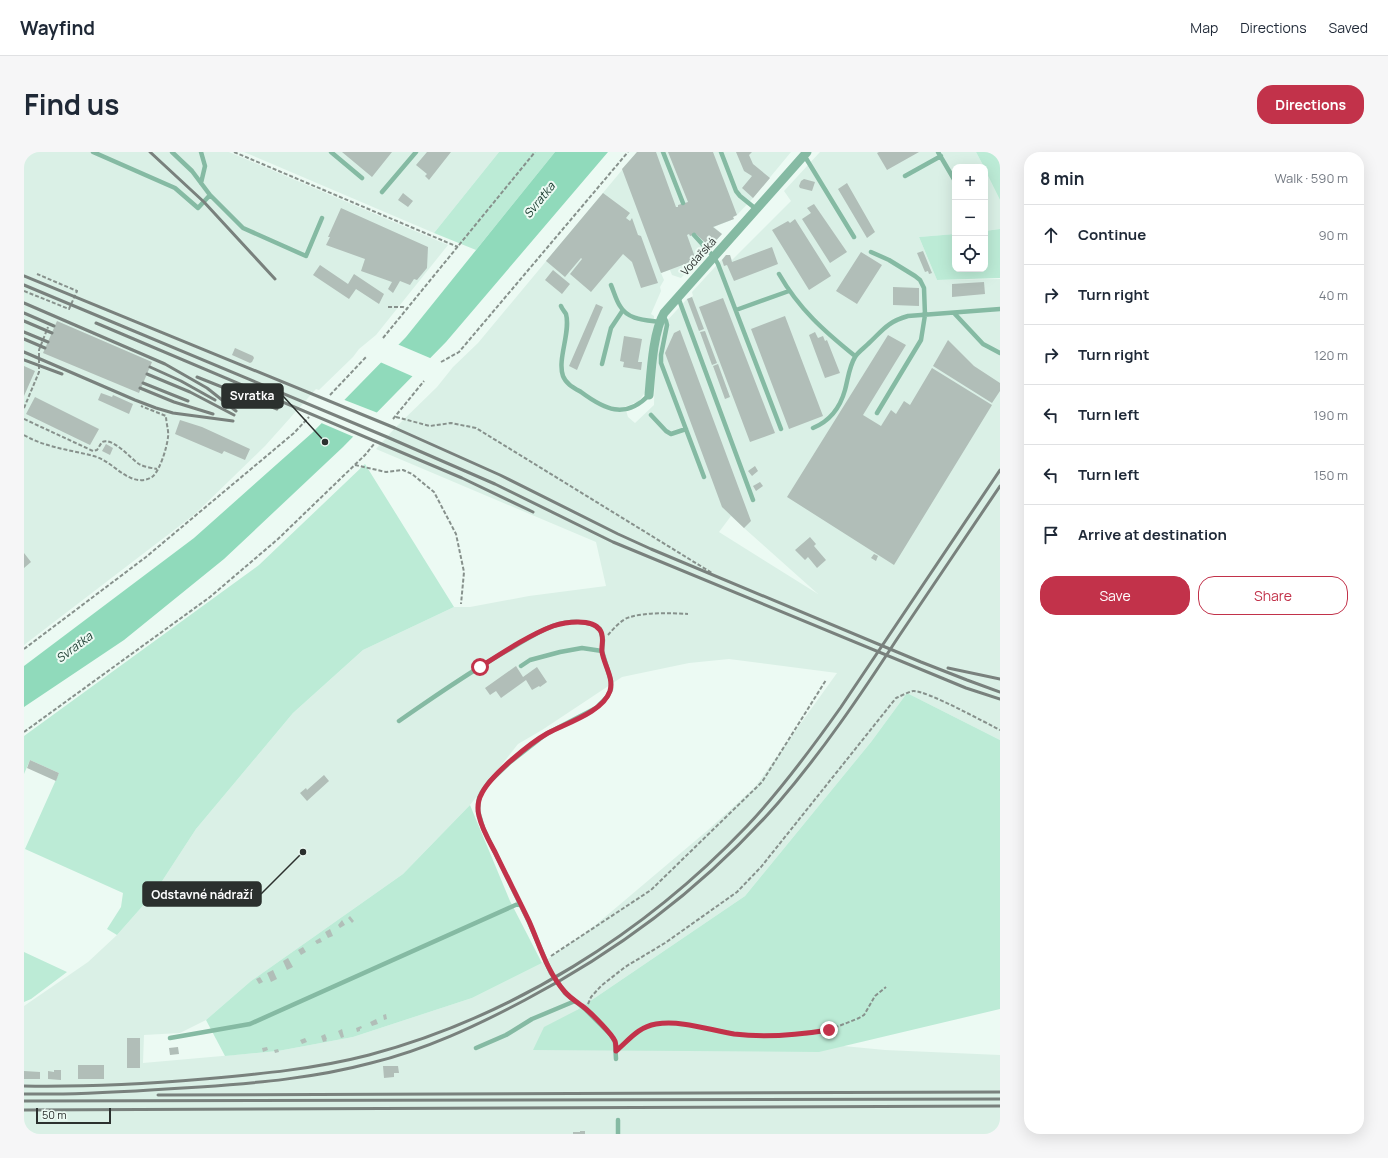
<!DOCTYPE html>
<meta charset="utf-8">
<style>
body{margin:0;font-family:Manrope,sans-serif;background:#f6f6f7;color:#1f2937}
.controls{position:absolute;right:12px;top:12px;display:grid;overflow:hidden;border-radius:8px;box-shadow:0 4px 16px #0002}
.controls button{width:36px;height:36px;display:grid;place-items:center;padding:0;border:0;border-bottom:1px solid #e0e1e3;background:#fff;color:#1f2937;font:20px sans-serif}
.scale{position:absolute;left:12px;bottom:10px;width:75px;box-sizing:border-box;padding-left:4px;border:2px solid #2b302e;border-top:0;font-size:11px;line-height:14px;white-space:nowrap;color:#2b302e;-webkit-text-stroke:3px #ecfaf3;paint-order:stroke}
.stop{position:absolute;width:12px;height:12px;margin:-9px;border:3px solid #c2324a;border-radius:50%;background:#fff}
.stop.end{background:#c2324a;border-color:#fff;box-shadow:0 1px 4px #0008}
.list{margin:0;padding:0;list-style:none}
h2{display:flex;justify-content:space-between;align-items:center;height:52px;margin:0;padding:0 16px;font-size:17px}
h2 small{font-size:13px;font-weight:400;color:#747a83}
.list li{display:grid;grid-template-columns:26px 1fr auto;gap:12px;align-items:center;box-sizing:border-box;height:60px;padding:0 16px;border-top:1px solid #e0e1e3}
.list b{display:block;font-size:15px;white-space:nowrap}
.list em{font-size:13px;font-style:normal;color:#747a83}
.actions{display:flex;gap:8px;padding:12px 16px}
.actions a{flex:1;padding:9px 0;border:1px solid #c2324a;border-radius:16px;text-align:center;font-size:14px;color:#c2324a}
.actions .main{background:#c2324a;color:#fff}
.icon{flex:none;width:22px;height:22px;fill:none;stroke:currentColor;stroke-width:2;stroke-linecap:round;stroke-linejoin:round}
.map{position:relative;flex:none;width:976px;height:982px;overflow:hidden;border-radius:16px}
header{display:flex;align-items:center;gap:24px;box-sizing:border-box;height:56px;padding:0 20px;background:#fff;border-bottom:1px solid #e0e1e3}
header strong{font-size:19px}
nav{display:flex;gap:22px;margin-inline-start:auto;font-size:14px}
.intro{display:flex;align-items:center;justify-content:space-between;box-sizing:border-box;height:96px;padding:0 24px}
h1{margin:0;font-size:28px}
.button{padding:10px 18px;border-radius:16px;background:#c2324a;color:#fff;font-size:14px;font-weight:700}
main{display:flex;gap:24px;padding:0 24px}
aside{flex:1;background:#fff;border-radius:16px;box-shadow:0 4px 16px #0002}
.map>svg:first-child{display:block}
</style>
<header>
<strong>Wayfind</strong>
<nav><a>Map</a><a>Directions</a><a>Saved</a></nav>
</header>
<div class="intro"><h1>Find us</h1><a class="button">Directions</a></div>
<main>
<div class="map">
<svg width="976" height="982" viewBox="0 0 976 982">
<rect width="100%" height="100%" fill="#ecfaf3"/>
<!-- built -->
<path fill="#daf0e6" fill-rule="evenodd" d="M 0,0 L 205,0 L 424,93 L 352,183 L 335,197 L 329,205 L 295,238 L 292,237 L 241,294 L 171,362 L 0,493 Z
M 220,0 L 475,0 L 410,81 Z
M 613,0 L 767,0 L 729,46 L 713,63 L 709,65 L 710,67 L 690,75 L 698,82 L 657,126 L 648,123 L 646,118 L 637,121 L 640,128 L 636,135 L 637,139 L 627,162 L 630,164 L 630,176 L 622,239 L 615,249 L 601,255 L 604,265 L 611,271 L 630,253 L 631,208 L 639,173 L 663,147 L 669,144 L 668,140 L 702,103 L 706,103 L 708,108 L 767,49 L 760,39 L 796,0 L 952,0 L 960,15 L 931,15 L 931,82 L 895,85 L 913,128 L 976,127 L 976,588 L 883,541 L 847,590 L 721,744 L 553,858 L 767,889 L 861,898 L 976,903 L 976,982 L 0,982 L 0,854 L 64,810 L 93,783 L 131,740 L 172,677 L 269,561 L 339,498 L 430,455 L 446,455 L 505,444 L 582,434 L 572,390 L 352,297 L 371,276 L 413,235 L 429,215 L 454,191 ZM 707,364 L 720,376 L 794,442 L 695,380 ZM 705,507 L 813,521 L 731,635 L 684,678 L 568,776 L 518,811 L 448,846 L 329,885 L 254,899 L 119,911 L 120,883 L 156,881 L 182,868 L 227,829 L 379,722 L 446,653 L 494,592 L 518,578 L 598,525 L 665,511 Z
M 961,18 L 976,48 L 976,77 L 961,79 Z"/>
<!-- green -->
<path fill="#bcebd6" d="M 475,0 L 531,0 L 452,98 L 410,81 Z
M 952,0 L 976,0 L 976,48 L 961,18 L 961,15 L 960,15 Z
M 976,77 L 976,126 L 913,128 L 895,85 L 931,82 L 931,117 L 961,117 L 961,79 Z
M 341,312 L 430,455 L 339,498 L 269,561 L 172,677 L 131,740 L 93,783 L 83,777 L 97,755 L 99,741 L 1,697 L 35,621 L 6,608 L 0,622 L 0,584 L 235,413 Z
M 883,541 L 976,588 L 976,857 L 795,900 L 509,898 L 520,875 L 553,858 L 721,744 L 847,590 Z
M 446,653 L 486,749 L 518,811 L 448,846 L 329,885 L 254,899 L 201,904 L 182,868 L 227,829 L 379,722 Z
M 0,800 L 43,820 L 7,847 L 0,850 Z"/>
<!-- water -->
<path fill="#90dabb" d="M 531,0 L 584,0 L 422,190 L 319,295 L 200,407 L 100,488 L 0,555 L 0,514 L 170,386 L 288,281 L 382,185 Z"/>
<!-- pier -->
<path fill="#ecfaf3" d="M 373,192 L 406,206 L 408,207 L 390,225 L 356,210 Z
M 318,247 L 354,261 L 330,285 L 295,270 Z"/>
<!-- building -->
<path fill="#b1beb8" d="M 318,0 L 368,0 L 348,25 Z
M 403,0 L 427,0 L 405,28 L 401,24 L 403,22 L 392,13 Z
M 613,0 L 632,0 L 652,55 L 654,55 L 654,53 L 664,50 L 644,0 L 689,0 L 713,63 L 709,65 L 710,67 L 689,75 L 698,82 L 686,95 L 672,82 L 666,84 L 665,82 L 663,83 L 672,108 L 637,121 L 598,17 Z
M 712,0 L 728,0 L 725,3 L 729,12 L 746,26 L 729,46 L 718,36 L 728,24 L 720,19 Z
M 855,0 L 895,0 L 863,18 L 853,1 Z
M 780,27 L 791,30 L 788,39 L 776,36 L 775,34 L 777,29 Z
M 823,31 L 851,80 L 843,86 L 814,37 Z
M 379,41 L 389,49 L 384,55 L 374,48 Z
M 579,41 L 606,61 L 602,66 L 606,69 L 608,66 L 614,83 L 617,84 L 634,131 L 617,136 L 608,110 L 599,102 L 567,140 L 546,122 L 558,107 L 557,106 L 541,125 L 522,109 Z
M 790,52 L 823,100 L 806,111 L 778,67 L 787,61 L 783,56 Z
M 317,56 L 404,95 L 403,116 L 393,128 L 390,127 L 386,133 L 376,129 L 369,141 L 364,137 L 368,130 L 337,119 L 341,107 L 302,93 L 306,85 L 304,85 Z
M 771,67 L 807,124 L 785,138 L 748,78 L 764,69 L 766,71 Z
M 748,95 L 754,112 L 710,129 L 703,113 L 700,114 L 698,108 L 702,103 L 706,103 L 708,110 Z
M 899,99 L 908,121 L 905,122 L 904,119 L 901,120 L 893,101 Z
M 837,100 L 858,113 L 833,152 L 812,139 Z
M 296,113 L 324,132 L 330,122 L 360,142 L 355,152 L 332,137 L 325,147 L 289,123 Z
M 529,118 L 546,132 L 538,142 L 521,128 Z
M 960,130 L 961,142 L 928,145 L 928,132 Z
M 869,135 L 895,136 L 895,154 L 869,153 Z
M 668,145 L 680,177 L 675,179 L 663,147 Z
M 699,146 L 751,281 L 726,290 L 675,155 Z
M 572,152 L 579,155 L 553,218 L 545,214 Z
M 761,164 L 799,264 L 765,277 L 727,177 Z
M 33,169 L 128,210 L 115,241 L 19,201 Z
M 656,178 L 727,369 L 720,376 L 698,355 L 641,201 L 650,181 Z
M 681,179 L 693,211 L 688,213 L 676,180 Z
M 791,180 L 794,186 L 799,184 L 801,189 L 803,188 L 816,221 L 801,226 L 785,183 Z
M 864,183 L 882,193 L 839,263 L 857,274 L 867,258 L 872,262 L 880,249 L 886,253 L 908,216 L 968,253 L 870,413 L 763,345 Z
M 600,184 L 618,187 L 614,210 L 618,210 L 617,218 L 599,215 L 600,210 L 596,209 Z
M 924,188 L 950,214 L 976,231 L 976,239 L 968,251 L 909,214 Z
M 211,196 L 229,204 L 230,206 L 228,210 L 226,211 L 208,203 Z
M 694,212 L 706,245 L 701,247 L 689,214 Z
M 0,214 L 11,219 L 0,244 Z
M 77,241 L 88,245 L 89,243 L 109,252 L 105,262 L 74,248 Z
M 11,245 L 75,277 L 66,293 L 2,262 Z
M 156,268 L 178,275 L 226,297 L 221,308 L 200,299 L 198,302 L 151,282 Z
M 82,292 L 89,296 L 86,303 L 78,299 Z
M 731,314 L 734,319 L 728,324 L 724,319 Z
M 736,330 L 739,334 L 732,339 L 729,334 Z
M 786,385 L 792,392 L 790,394 L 802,408 L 793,416 L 784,405 L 781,408 L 771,398 Z
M 0,401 L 7,410 L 0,416 Z
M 850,402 L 854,404 L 852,409 L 847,406 Z
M 492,514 L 499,525 L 513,515 L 523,530 L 516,535 L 515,534 L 508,538 L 502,528 L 477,546 L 472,539 L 466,543 L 461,536 Z
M 6,608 L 35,621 L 32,629 L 3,616 Z
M 300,623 L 305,629 L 283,649 L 276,641 L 282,636 L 283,638 Z
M 326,764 L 330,769 L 328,771 L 324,766 Z
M 318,768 L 321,773 L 316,776 L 314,773 Z
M 306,777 L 309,784 L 304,786 L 301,780 Z
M 296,786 L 298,790 L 293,792 L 291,789 Z
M 279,795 L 282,800 L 277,803 L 274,798 Z
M 264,806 L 269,815 L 263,818 L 259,809 Z
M 249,818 L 253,827 L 247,830 L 243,821 Z
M 236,825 L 239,830 L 235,832 L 232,827 Z
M 362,862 L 363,867 L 360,868 L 359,863 Z
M 352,867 L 354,872 L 348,874 L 346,870 Z
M 337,874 L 338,876 L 336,877 L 336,879 L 333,880 L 332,876 Z
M 318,877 L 320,885 L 317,886 L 314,879 Z
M 301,882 L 303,887 L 302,888 L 303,889 L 299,890 L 297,884 Z
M 103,886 L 116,886 L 116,916 L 103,916 Z
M 281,886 L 283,890 L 278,892 L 276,888 Z
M 154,895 L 155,902 L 146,903 L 145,896 Z
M 243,895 L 244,898 L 239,900 L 238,896 Z
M 254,897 L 255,900 L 251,901 L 250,898 Z
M 54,913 L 80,913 L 80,927 L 54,927 Z
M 359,914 L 374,914 L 375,921 L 370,921 L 370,925 L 360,926 Z
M 30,918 L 37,918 L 37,928 L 24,927 L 24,919 L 30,920 Z
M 0,919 L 16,920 L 16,927 L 0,927 Z
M 556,979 L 561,979 L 561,982 L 549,982 L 549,980 L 556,980 Z"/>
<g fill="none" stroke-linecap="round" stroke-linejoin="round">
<!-- path -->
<path stroke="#87918c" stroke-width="2" stroke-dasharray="4 2" stroke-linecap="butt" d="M 210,0 L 434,95
M 0,139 L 45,157 L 53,139 L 13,122
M 364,155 L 379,155 L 384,157
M 359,186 L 511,0
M 417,210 L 435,200 L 604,0
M 306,243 L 343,204
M 0,256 L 15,220 L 15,198 L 24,175
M 372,265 L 406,274 L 427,271 L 452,276 L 688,421
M 0,267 L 69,299 L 73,298 L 78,290 C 89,285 106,306 115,312 C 120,315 128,316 133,317
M 369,267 L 400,229
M 0,283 C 22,296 49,298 73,305 C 86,310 95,321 107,326 C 114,329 122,329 128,325 C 136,319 143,295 144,285 C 145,279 142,271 142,264 L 117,254
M 331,313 L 362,320 L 379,318 L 388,322 L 410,340 L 432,382 L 440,420 L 437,452
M 584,483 C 590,476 598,467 606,465 C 623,460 647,461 664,462
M 0,497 L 122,405 L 270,281 L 285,265
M 0,580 L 186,445 L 254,387 L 341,303 L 350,292
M 527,804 L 627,738 L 738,630 L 802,528
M 564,852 L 567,845 L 577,834 L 601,815 L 641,791 L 713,740 L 737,715 L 872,546 C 877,544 884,540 889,539 C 902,538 962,571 976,578
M 598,894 L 613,879 L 632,872 L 648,871 L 664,873 L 728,884 L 785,882 L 805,878 L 835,866 L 840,863 L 851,844 L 862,835"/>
<!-- service -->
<path stroke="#85baa3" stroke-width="4.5" d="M 69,0 L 151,36 L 174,56 L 186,43 L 168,19 L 148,0
M 177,0 L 181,14 L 177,31
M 307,0 L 338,26
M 639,0 L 659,51
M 697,0 L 712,39 L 716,44 L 732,57
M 914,0 L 931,29
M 780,3 L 830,85
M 881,24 L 917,4
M 358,40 L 392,0
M 186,43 L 219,76 L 282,104 L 298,66
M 670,83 L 690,105 L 694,112 L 757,277
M 847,100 L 865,108 L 891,124 L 896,128 L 900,136 L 901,163 L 897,188 L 853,261
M 755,122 C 775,157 800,179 831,204
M 587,133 C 590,140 592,148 596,154 C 604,168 621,168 636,170
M 654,145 L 729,348
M 537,154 C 538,157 541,160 542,162 C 547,180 533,207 539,224 C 542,232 550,236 557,240 C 580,257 601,268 625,243
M 712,158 L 765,139
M 930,161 L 959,192 L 976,201
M 639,163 L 642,169 L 643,173 L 637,203 L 637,211 L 680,325
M 578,212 L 587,176 L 599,158
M 627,263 L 642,279 L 647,282 L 662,277
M 789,276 C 806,269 816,256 821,238 C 824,227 825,215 831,205 C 834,200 840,196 844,192 C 859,178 863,170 884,164 L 976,157
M 497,514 L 506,508 L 536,500 L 558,496 L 578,499
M 375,569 C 411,544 447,519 486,497 C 500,489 514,479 529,474 C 544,469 563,467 576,477 L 579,488 L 578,499 L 587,529 L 587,537 L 583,545 L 572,556 L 522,582 L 485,611 L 465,630 L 458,640 L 455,646 L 454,659 L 459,676 L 505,770 L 527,821 L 541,841 L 561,857 L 587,883 L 591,890 L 592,907
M 146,886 L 226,872 L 496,751
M 452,896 L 482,883 L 508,867 L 551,849
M 594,968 L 594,982"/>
<!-- minor -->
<path stroke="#85baa3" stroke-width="9" d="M 625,243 C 627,221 629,180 640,161 L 783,0"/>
<!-- rail -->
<path stroke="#79817d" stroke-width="3" d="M 126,0 L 180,50 L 251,127
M 0,124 L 371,276 L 476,323 L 594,382 L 627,397 L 897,510 L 943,528 L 976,540
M 0,133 L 363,285 L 471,332 L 589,390 L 942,536 L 976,547
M 0,151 L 141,212 L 183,236 L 212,259
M 0,161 L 30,174
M 0,169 L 28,181
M 72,171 L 438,326 L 509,360
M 0,180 L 24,190
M 0,187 L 21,196
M 0,200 L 111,248 L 132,256 L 149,261 L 209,269
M 0,208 L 38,222
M 126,215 L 157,229 L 191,248
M 123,222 L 166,240 L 210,263
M 173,225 L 253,257
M 119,231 L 164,249
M 116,236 L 150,250 L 189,262
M 924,516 L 976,527
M 0,934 C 60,935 120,932 180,927 C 236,922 291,917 345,903 C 488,865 621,781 723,674 C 758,637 788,596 817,555 L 976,318
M 0,942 L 44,942
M 39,942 C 85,941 130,938 176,935 C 233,931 291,926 347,911 C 401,898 452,874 501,848 C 596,798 683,732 754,651 C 798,600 836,544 873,487 C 907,436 942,385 976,334
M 134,943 L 976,940
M 0,949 L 976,947
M 0,958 L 976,954"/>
</g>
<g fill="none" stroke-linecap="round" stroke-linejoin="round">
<!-- route -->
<path stroke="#c2324a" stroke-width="5" d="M 456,515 C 478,501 505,483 529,474 C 541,470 568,466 576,478 C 581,485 577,493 578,500 C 580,513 590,526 586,539 C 579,560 543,571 524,581 C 506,591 467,623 458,641 C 454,648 453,656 455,664 C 458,677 465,689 471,700 C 482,723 494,746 505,769 C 516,794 523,820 541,840 C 547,847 555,851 562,857 C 569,863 587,881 591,889 C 592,892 592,896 592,899 C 605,888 614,875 632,872 C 658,868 685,878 710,882 C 741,886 774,883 805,878"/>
</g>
<g text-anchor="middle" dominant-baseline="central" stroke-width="4" stroke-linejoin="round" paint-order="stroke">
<!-- street labels -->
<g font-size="11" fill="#2b302e" stroke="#ecfaf3">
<text transform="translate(674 104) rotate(-48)">Vodařská</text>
</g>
<!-- water labels -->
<g font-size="12" font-style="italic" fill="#193a2e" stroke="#ecfaf3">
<text transform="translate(515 48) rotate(-51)">Svratka</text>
<text transform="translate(50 495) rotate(-37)">Svratka</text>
</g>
</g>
<!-- callouts -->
<path fill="none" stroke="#2b302e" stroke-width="1.5" d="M301 290L259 244M279 700L237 742"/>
<g fill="#2b302e" stroke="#ecfaf3" stroke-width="1.5">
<circle cx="301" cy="290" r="4"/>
<circle cx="279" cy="700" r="4"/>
</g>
<g fill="#2b302e" stroke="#2b302e" stroke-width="1.5">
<rect x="198" y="232" width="61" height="24" rx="4"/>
<rect x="119" y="730" width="118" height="24" rx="4"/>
</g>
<g font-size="12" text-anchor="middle" font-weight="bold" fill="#fff">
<text x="228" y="248">Svratka</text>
<text x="178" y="747">Odstavné nádraží</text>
</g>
</svg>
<div class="controls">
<button>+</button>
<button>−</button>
<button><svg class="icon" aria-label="locate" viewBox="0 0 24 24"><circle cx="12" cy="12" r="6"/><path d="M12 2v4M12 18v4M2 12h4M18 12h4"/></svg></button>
</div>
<div class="scale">50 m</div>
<div class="stop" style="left:456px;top:515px"></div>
<div class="stop end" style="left:805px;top:878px"></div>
</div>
<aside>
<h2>8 min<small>Walk · 590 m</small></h2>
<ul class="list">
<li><svg class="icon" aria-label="ahead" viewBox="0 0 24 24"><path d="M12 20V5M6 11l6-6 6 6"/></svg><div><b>Continue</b></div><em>90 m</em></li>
<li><svg class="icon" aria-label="right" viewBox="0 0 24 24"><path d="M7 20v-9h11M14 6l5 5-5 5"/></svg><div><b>Turn right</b></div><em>40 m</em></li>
<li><svg class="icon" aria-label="right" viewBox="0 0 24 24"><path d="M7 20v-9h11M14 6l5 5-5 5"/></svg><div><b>Turn right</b></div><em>120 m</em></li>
<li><svg class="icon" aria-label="left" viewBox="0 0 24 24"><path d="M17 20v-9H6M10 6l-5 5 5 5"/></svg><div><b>Turn left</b></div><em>190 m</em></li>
<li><svg class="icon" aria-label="left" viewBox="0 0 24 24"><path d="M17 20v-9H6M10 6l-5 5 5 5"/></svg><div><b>Turn left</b></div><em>150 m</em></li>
<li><svg class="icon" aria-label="arrive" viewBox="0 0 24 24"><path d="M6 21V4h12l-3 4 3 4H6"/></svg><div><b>Arrive at destination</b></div></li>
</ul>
<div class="actions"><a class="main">Save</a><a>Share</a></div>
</aside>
</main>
